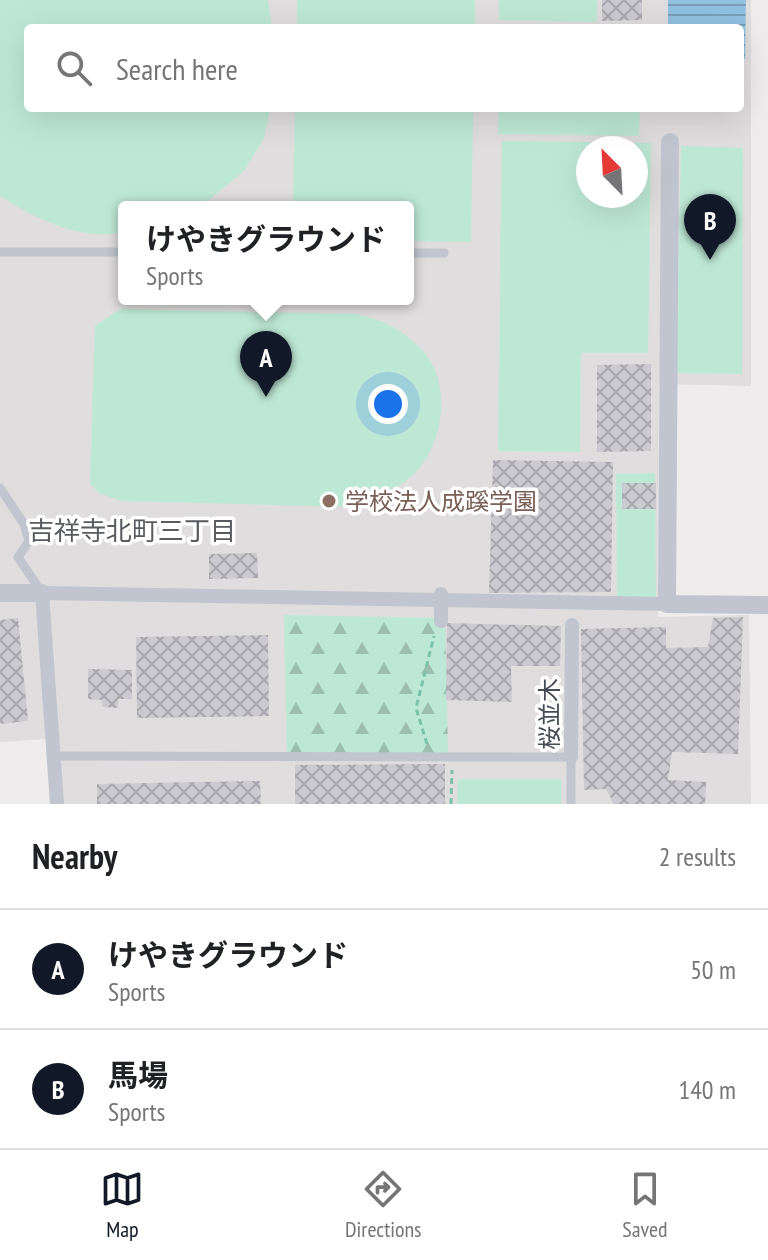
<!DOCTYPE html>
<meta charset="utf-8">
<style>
body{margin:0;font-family:"PT Sans Narrow","Noto Sans JP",sans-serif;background:#f6f6f6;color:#202124}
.compass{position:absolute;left:576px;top:136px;width:72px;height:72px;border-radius:50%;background:#fff;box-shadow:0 8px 32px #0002;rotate:336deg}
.you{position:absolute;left:388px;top:404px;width:28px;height:28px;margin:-20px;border:6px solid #fff;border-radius:50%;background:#1a73e8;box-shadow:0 0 0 12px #1a73e833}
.badge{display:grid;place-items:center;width:52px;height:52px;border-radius:50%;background:#111827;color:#fff;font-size:26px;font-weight:700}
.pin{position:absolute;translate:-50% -66px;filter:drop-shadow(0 2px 4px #0008)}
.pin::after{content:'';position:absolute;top:42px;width:28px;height:24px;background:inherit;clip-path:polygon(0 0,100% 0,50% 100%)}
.popup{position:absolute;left:118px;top:201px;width:296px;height:104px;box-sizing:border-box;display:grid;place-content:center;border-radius:8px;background:#fff;filter:drop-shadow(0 2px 6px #0005);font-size:26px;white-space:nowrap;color:#757577}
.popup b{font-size:30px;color:#202124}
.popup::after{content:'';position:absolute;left:50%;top:100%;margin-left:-16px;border:16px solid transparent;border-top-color:#fff}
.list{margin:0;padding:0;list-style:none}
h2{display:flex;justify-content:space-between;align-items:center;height:104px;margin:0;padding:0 32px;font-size:34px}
h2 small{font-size:26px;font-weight:400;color:#757577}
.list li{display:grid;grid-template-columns:52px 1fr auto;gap:24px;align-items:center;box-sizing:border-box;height:120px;padding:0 32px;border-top:2px solid #e0e0e0}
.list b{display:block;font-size:30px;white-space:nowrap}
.list p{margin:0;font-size:26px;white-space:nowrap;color:#757577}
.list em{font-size:26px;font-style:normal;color:#757577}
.icon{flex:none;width:44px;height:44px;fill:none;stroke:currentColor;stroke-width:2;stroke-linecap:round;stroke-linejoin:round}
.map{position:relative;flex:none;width:768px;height:804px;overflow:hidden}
.search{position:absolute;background:#fff;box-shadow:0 8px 32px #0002;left:24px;right:24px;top:24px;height:88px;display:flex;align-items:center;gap:20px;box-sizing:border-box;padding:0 28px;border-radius:8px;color:#757577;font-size:30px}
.sheet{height:344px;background:#fff}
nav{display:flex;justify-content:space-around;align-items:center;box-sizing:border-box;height:112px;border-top:2px solid #e0e0e0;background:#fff;font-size:22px;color:#757577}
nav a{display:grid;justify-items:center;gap:4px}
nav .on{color:#111827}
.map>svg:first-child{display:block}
</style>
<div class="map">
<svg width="768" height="804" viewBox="0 0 768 804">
<defs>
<pattern id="forest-firs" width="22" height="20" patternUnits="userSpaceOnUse" patternTransform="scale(2)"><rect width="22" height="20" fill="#bee8d6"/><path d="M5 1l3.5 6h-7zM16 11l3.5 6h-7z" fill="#9cbeb0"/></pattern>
<pattern id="water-rules" width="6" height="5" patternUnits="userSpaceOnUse" patternTransform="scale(2)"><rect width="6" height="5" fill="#90c1e0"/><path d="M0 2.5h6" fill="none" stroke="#779fb8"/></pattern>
<pattern id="building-cross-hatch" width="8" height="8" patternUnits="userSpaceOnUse" patternTransform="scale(2)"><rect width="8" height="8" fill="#cacad0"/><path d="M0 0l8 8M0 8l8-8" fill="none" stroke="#a6a6ac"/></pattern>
</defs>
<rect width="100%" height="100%" fill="#eeecec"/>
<!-- education -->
<path fill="#dfdddd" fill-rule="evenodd" d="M 0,0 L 751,0 L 751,386 L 659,384 L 658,617 L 749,615 L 751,804 L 53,804 L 47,739 L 0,742 ZM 28,28 L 740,28 L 740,108 L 28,108 ZM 588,148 L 636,148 L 636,196 L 588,196 ZM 124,207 L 408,207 L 408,299 L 124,299 Z"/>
<!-- forest -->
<path fill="url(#forest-firs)" d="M 284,615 L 445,618 L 448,753 L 287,755 Z"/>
<!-- pitch -->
<path fill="#bee8d6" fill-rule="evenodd" d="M 0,0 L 268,0 L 272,28 L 28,28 L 28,108 L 270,108 L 264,138 L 244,171 L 200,207 L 124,207 L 124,232 C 82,242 34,218 0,196 Z
M 297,0 L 475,0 L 475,28 L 297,28 Z
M 499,0 L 597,0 L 597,22 L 499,20 Z
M 295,108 L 473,108 L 471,242 L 408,241 L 408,207 L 293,207 Z
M 499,108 L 640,108 L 639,136 L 498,134 Z
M 502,141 L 651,143 L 648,353 L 581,353 L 580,452 L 498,451 ZM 588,148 L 636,148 L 636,196 L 588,196 Z
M 681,146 L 743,148 L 742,374 L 676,373 Z
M 120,309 L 356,314 C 381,319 402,329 420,348 C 454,380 444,447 412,476 C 393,492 374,499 352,507 L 122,501 L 101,494 L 90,484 L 95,326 Z
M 655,473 L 656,602 L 617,602 L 616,474 Z
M 458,779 L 561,779 L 561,804 L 457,804 Z"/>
<!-- water -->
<path fill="url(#water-rules)" d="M 668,0 L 746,0 L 745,59 L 740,59 L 740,28 L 668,28 Z"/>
<!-- building -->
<path fill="url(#building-cross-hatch)" d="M 602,0 L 642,0 L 642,20 L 602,21 Z
M 651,364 L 651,451 L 597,452 L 597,365 Z
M 493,460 L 613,462 L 611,592 L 489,593 Z
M 622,483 L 656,483 L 656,509 L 622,509 Z
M 257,553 L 258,578 L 209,579 L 209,554 Z
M 743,617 L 738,754 L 672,752 L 668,780 L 706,782 L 705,804 L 614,804 L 606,789 L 584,790 L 581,629 L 666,627 L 666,648 L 708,647 L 713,618 Z
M 18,618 L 28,721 L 0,724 L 0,620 Z
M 447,623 L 561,626 L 560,666 L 511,666 L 512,702 L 446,700 Z
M 268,635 L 269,716 L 137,718 L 136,637 Z
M 88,669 L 132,670 L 132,699 L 118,699 L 118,708 L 102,707 L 102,700 L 88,699 Z
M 445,764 L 445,804 L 295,804 L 295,765 Z
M 260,781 L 261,804 L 97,804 L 97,784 Z"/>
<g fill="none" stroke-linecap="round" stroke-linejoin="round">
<!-- path -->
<path stroke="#7ac2ab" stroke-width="3" stroke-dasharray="6 4" stroke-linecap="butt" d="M 427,744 L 416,708 L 434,636
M 451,804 L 452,770"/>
<!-- service -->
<path stroke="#c0c5cf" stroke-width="9" d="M 0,252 L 124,252
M 408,253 L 444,253
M 0,488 L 24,524 L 29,541 L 18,557 L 42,593
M 53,756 L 571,757 L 571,804"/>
<!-- pedestrian -->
<path stroke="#c0c5cf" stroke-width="14" d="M 571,757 L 572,625
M 57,804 L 42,593 L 667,604"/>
<!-- minor -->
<path stroke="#c0c5cf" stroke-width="18" d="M 670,142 L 667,604 L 768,605
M 0,593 L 42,593"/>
<!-- pedestrian-bridge -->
<path stroke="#c0c5cf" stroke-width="14" d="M 441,621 L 441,594"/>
</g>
<!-- markers -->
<circle fill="#8d6e63" stroke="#fff" stroke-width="3" cx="329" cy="501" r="8"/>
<g text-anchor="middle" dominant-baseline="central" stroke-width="7" stroke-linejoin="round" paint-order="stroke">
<!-- education labels -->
<g font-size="24" fill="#785e54" stroke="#fff" text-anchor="start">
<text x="345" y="501">学校法人成蹊学園</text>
</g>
<!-- street labels -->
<g font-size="24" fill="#464c56" stroke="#fff">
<text transform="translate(549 714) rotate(-90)">桜並木</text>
</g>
<!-- neighbourhood labels -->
<g font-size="26" fill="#595b60" stroke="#fff">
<text x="132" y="530">吉祥寺北町三丁目</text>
</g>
</g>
</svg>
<svg class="compass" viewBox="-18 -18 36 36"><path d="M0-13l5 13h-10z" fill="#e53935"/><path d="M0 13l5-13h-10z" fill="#757577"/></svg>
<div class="you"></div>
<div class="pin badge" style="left:266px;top:397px">A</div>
<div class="popup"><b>けやきグラウンド</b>Sports</div>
<div class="pin badge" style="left:710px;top:260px">B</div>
<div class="search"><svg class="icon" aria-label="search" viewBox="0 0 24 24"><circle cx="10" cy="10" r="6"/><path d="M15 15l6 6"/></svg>Search here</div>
</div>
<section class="sheet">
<h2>Nearby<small>2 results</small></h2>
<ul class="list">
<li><span class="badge">A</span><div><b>けやきグラウンド</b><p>Sports</p></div><em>50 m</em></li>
<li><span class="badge">B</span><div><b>馬場</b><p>Sports</p></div><em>140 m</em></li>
</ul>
</section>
<nav>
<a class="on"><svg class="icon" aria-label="map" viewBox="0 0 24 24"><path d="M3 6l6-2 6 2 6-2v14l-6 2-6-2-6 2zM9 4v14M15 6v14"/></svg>Map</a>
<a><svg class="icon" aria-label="directions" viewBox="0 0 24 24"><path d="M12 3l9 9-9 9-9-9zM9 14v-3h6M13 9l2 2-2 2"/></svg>Directions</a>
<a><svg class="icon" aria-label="saved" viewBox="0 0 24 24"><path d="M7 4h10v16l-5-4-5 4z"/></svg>Saved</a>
</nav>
